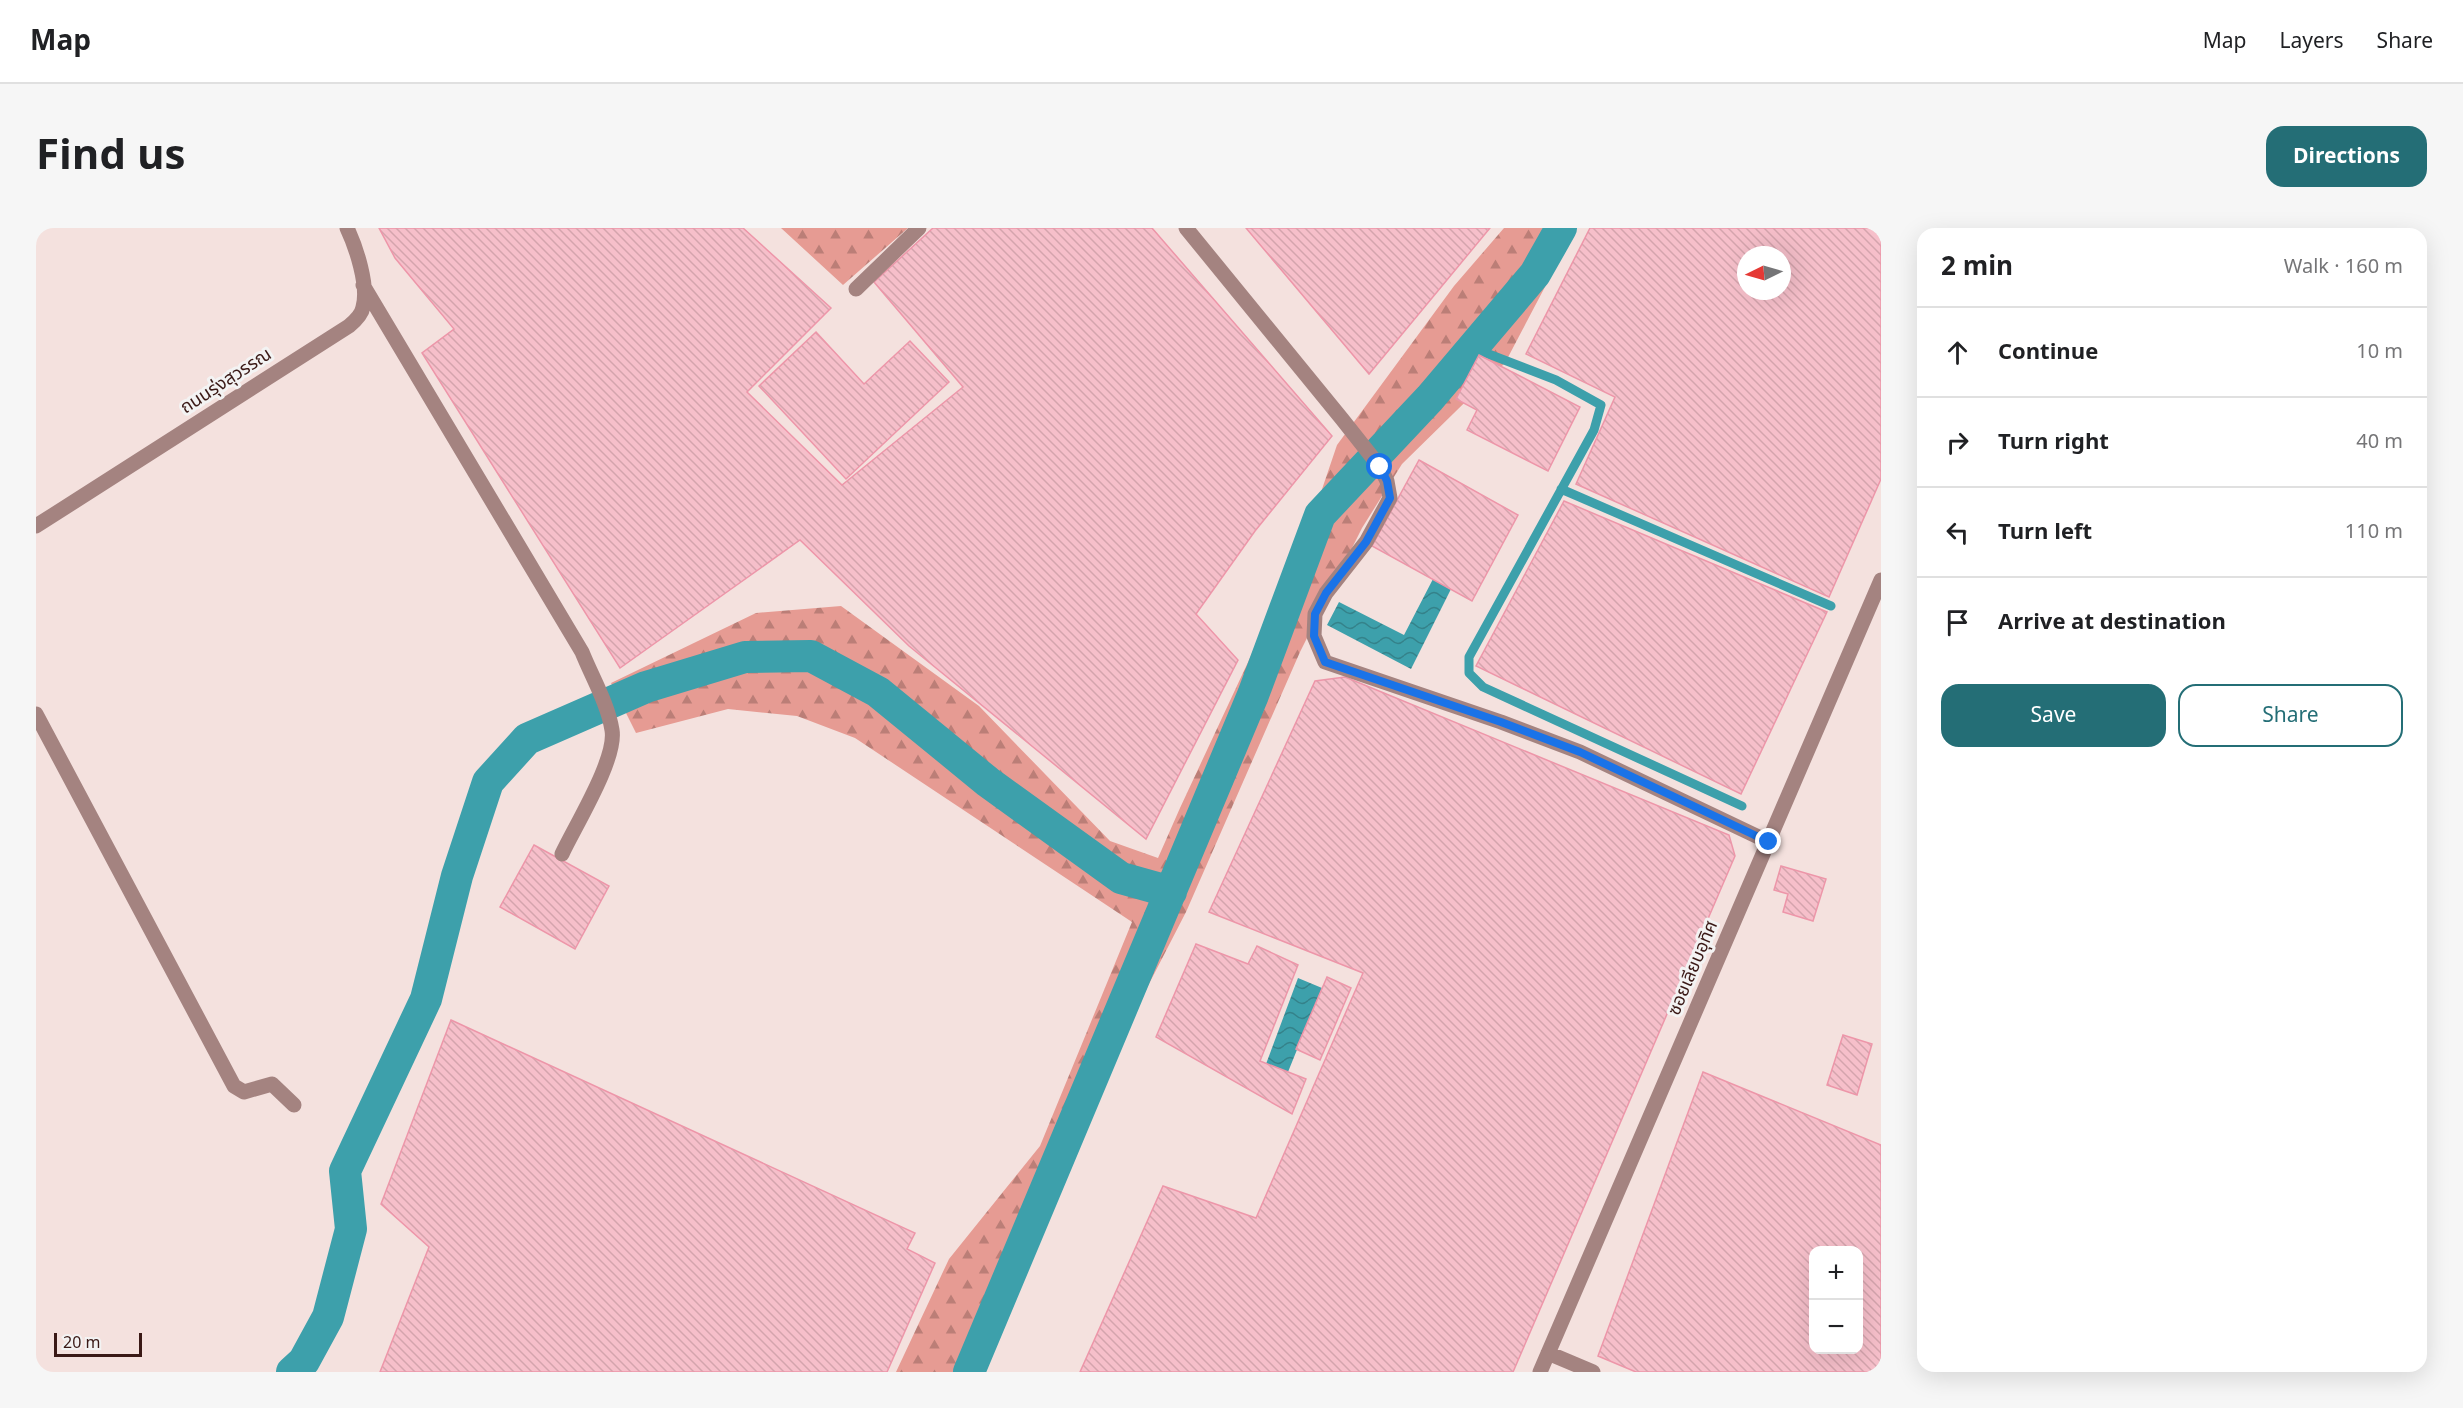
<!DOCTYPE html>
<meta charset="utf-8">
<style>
body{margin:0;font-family:Georgia,"Noto Sans Thai",serif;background:#f6f6f6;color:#202124}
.controls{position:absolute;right:18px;bottom:18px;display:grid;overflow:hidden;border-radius:12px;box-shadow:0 6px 24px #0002}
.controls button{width:54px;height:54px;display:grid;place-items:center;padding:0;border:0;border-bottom:2px solid #e0e0e0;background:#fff;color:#202124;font:30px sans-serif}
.compass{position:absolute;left:1701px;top:18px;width:54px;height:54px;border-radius:50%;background:#fff;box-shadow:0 6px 24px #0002;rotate:265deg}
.scale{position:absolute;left:18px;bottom:15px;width:88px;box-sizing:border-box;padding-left:6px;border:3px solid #3a1916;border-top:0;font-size:16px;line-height:21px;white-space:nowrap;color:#3a1916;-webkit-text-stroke:4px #f3f3f3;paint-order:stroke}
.stop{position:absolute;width:18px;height:18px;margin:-14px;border:4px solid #1a73e8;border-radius:50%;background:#fff}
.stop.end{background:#1a73e8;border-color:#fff;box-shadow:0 2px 6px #0008}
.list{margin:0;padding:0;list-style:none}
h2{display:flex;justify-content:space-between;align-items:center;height:78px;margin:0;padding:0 24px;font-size:26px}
h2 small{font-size:20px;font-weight:400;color:#757577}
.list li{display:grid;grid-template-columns:39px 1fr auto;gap:18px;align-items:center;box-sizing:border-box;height:90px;padding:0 24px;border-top:2px solid #e0e0e0}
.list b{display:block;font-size:22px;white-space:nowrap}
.list em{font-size:20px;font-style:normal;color:#757577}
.actions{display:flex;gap:12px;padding:18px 24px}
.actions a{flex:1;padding:14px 0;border:2px solid #246e76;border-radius:18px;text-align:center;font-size:21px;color:#246e76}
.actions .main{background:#246e76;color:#fff}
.icon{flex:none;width:33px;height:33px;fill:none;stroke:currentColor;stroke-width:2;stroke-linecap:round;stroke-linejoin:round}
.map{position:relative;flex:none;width:1845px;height:1144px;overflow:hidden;border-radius:18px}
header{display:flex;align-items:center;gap:36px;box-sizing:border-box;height:84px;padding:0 30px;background:#fff;border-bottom:2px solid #e0e0e0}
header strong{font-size:28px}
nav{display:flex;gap:33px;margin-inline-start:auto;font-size:21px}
.intro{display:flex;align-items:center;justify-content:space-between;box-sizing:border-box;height:144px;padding:0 36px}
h1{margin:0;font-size:42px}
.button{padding:15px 27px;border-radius:18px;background:#246e76;color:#fff;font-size:21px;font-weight:700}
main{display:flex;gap:36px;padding:0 36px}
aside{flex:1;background:#fff;border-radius:18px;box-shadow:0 6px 24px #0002}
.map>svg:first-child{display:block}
</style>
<header>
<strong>Map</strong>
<nav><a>Map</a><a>Layers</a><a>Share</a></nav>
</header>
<div class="intro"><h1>Find us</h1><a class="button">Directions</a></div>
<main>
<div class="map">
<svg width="1845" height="1144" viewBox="0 0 1845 1144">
<defs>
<pattern id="forest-firs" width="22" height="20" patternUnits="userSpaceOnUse" patternTransform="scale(1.5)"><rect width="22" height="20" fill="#e69b93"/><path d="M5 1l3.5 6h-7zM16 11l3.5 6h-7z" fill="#bb7e77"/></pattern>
<pattern id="water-waves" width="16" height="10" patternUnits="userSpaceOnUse" patternTransform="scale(1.5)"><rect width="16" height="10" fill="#3da0ab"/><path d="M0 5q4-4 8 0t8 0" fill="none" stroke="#34828a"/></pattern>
<pattern id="building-back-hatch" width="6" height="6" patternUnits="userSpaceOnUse" patternTransform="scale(1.5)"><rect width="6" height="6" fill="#f6bfca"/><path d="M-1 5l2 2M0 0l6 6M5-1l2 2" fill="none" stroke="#d4a4ad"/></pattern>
</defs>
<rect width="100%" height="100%" fill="#f4e1de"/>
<!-- forest -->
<path fill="url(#forest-firs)" d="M 745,0 L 872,0 L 807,57 Z
M 1468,0 L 1540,0 L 1469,135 L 1366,236 L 1326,300 L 1264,424 L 1150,684 L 1081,818 L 943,1144 L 860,1144 L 913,1031 L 1004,918 L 1096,694 L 819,510 L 761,488 L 692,481 L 600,505 L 575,455 L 720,385 L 805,378 L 943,478 L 1074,613 L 1122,630 L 1144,580 L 1213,432 L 1282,273 L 1301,217 L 1418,58 Z"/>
<!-- water -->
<path fill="url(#water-waves)" d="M 1397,351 L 1415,361 L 1375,441 L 1291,397 L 1303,374 L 1368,407 Z
M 1262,750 L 1286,760 L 1252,844 L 1230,836 Z"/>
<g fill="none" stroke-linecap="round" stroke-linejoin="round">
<!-- stream -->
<path stroke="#3da0ab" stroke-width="9" d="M 1437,120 L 1520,152 L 1565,177 L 1558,202 L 1433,429 L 1433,445 L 1447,459 L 1706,578
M 1525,261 L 1795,378"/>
<!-- canal -->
<path stroke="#3da0ab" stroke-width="32" d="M 256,1144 L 268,1133 L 292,1089 L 315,1001 L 309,943 L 390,771 L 421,648 L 452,554 L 491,511 L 610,459 L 709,429 L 775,428 L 842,464 L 952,554 L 1085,650 L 1135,664
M 933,1144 L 1217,467 L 1284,287 L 1394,170 L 1499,46 L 1525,0"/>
</g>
<!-- building -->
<path fill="url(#building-back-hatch)" stroke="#ed96a9" stroke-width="1.5" fill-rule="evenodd" d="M 343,0 L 707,0 L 795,80 L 711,164 L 806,257 L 927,159 L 838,54 L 897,0 L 1116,0 L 1296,208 L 1219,303 L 1160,386 L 1202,432 L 1110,611 L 873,418 L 764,312 L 584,440 L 386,125 L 418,101 L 359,30 Z
M 1210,0 L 1454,0 L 1333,146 Z
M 1554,0 L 1845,0 L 1845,251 L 1793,369 L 1540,256 L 1579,169 L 1490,126 ZM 1710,27 L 1746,27 L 1746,63 L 1710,63 Z
M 780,104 L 828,156 L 874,113 L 913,154 L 810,251 L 723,158 Z
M 1443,127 L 1544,179 L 1512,243 L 1431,202 L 1441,182 L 1420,171 Z
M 1383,232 L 1482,287 L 1436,373 L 1336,318 Z
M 1528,273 L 1791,384 L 1705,566 L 1440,438 Z
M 1309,449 L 1693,607 L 1699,628 L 1477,1144 L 1044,1144 L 1127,958 L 1220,990 L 1327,745 L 1173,684 L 1279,453 Z
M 498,617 L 573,658 L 539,721 L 464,679 Z
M 1745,638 L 1790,651 L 1777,693 L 1747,684 L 1752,666 L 1738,662 Z
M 1160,716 L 1212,736 L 1221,718 L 1262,737 L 1224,833 L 1270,851 L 1256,886 L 1120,809 Z
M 1291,749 L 1315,760 L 1284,832 L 1260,821 Z
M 415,792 L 879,1005 L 871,1021 L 899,1035 L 851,1144 L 344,1144 L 393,1019 L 345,976 Z
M 1807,807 L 1836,816 L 1821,867 L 1791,857 Z
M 1667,844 L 1845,917 L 1845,1144 L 1600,1144 L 1562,1128 ZM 1778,1022 L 1822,1022 L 1822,1122 L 1778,1122 Z"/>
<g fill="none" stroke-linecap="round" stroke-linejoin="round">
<!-- minor -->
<path stroke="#a48380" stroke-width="15" d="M 1150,0 L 1306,191 L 1344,239 L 1351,253 L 1354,270 L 1330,314 L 1290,365 L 1279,386 L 1278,408 L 1289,434 L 1465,494 L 1544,524 L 1733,614
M 327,57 L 546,424 C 556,449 572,476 576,502 C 581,531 539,598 526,626
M 820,61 L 883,0
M 0,298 L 313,98 C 319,93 326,86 327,79 C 333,58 320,19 311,0
M 0,486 L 198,858 L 208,864 L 236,856 L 258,877
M 1512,1125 L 1557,1144
M 1504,1144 L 1845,352"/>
</g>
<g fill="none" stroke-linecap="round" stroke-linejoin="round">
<!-- route -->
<path stroke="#1a73e8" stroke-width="8" d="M 1344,239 L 1351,253 L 1354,270 L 1330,314 L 1290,365 L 1279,386 L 1278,408 L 1289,434 L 1465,494 L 1544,524 L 1733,614"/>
</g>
<g text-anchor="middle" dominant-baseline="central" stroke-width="6" stroke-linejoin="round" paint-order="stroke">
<!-- street labels -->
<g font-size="18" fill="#3a1916" stroke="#f3f3f3">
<text transform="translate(190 153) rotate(-33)">ถนนรุ่งสุวรรณ</text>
<text transform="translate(1657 740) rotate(-67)">ซอยเลียบอุทิศ</text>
</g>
</g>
</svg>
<div class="controls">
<button>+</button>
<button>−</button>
</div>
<svg class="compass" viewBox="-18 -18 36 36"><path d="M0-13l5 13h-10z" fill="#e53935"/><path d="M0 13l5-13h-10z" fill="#757577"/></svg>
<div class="scale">20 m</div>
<div class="stop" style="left:1344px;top:239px"></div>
<div class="stop end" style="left:1733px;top:614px"></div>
</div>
<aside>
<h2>2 min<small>Walk · 160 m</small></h2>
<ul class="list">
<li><svg class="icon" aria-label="ahead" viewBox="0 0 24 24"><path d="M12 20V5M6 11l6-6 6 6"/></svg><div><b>Continue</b></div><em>10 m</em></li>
<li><svg class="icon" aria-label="right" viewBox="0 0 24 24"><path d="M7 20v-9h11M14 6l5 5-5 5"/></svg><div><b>Turn right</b></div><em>40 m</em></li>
<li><svg class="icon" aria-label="left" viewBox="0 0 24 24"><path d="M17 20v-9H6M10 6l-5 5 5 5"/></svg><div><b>Turn left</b></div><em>110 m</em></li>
<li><svg class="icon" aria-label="arrive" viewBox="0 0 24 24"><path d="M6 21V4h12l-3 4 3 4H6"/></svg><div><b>Arrive at destination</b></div></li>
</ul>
<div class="actions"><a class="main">Save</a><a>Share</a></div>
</aside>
</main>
